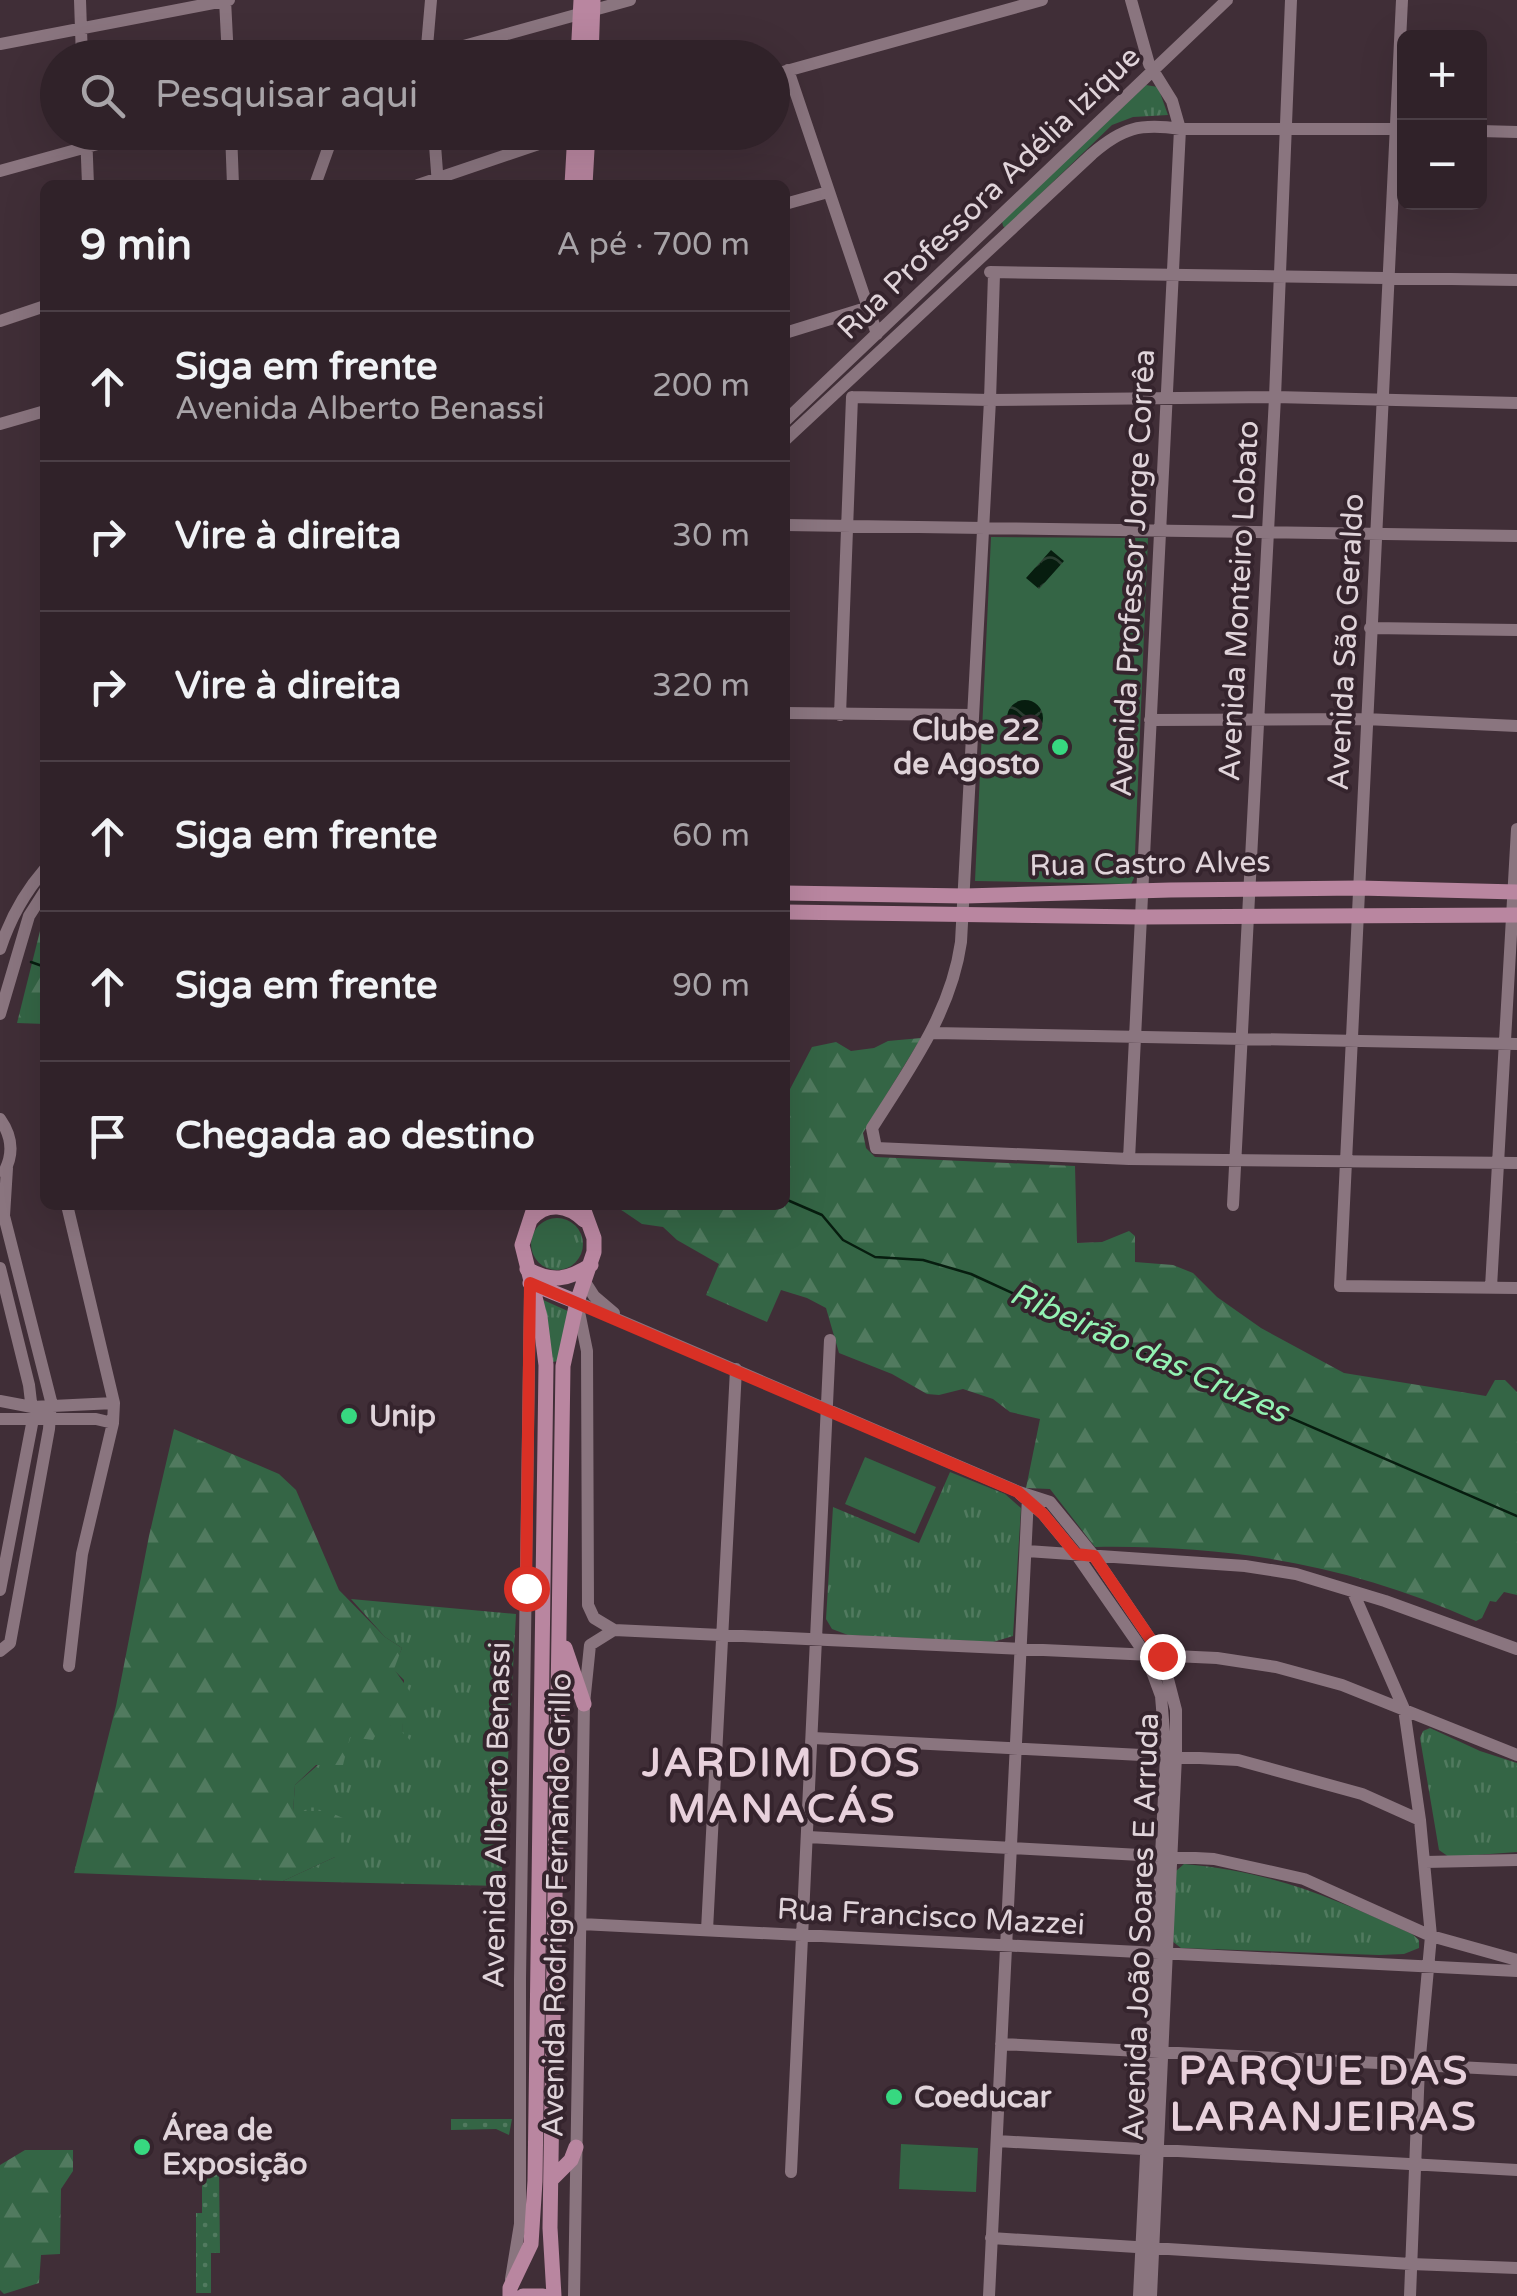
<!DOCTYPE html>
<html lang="pt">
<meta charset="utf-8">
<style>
body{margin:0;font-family:"Varela Round",sans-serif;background:#382a31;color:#f1f3f6}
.controls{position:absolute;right:30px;top:30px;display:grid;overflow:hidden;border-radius:15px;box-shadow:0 10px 40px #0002}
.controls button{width:90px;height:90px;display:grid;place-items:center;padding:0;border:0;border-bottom:2px solid #4b3f46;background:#302229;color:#f1f3f6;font:50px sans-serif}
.stop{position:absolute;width:30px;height:30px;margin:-22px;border:8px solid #d93025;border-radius:50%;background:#fff}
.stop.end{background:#d93025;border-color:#fff;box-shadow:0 2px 10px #0008}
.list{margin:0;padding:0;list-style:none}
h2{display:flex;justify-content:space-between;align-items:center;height:130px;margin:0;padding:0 40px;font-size:42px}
h2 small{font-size:32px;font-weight:400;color:#a8a4a8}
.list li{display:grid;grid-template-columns:65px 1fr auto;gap:30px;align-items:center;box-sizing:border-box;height:150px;padding:0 40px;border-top:2px solid #4b3f46}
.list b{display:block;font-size:38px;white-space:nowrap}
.list p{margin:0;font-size:32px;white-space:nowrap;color:#a8a4a8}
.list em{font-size:32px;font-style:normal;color:#a8a4a8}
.icon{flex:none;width:55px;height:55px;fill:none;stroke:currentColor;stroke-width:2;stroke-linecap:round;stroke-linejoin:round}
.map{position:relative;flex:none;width:1517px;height:2296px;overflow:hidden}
.search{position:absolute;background:#302229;box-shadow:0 10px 40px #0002;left:40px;top:40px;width:750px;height:110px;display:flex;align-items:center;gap:25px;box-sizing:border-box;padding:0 35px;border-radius:55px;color:#a8a4a8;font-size:38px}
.panel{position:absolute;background:#302229;box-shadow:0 10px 40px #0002;left:40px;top:180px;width:750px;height:1030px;border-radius:15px}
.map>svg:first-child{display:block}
</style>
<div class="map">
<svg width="1517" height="2296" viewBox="0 0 1517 2296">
<defs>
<pattern id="grass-tufts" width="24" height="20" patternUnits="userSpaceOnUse" patternTransform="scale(2.5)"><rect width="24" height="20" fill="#346545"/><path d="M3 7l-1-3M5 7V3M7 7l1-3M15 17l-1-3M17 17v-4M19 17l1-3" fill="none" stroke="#517a5f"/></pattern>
<pattern id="forest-firs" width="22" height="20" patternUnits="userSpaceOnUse" patternTransform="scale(2.5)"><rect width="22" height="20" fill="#346545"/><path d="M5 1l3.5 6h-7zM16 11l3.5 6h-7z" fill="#517a5f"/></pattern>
<pattern id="garden-dots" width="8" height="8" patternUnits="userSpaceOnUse" patternTransform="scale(2.5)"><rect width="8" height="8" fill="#346545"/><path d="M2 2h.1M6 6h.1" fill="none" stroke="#517a5f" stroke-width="1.8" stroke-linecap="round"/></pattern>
<pattern id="water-waves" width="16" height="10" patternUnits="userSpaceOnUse" patternTransform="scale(2.5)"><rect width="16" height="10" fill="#071d0f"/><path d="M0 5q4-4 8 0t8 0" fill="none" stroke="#2b3d31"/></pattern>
</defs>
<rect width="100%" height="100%" fill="#402e37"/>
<!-- grass -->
<path fill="url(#grass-tufts)" d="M 1146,85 L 1158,87 L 1168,115 L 1133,117 L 1112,125 L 1005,228 L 1003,226 L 1002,221 Z
M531 1244a26 26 0 1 1 52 0a26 26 0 1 1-52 0Z
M 541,1299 L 570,1312 L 559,1361 L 552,1362 Z
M 950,1472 L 1005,1494 L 1021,1508 L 1013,1636 L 993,1642 L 848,1635 L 832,1629 L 826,1619 L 833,1507 L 919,1543 Z
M 351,1599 L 516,1614 L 501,1886 L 283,1881 L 335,1857 L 327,1811 L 293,1811 L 295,1785 L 350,1737 L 386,1716 L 391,1726 L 402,1732 L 404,1680 L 393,1669 L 402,1648 L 385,1637 Z
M 1430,1728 L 1480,1751 L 1517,1763 L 1517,1852 L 1449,1857 L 1439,1850 L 1420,1738 L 1423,1731 Z
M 1184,1864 C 1274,1872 1331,1897 1412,1934 L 1419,1940 L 1419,1948 L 1404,1954 L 1379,1955 L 1181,1948 L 1172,1941 L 1176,1871 Z"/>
<!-- forest -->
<path fill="url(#forest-firs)" d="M 40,931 L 45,932 L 45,1024 L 17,1023 Z
M 921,1038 L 863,1133 L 866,1148 L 875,1157 L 1075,1166 L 1077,1243 L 1102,1242 L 1129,1231 L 1135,1236 L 1135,1262 L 1173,1265 L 1193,1273 L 1217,1297 L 1261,1328 L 1344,1373 L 1486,1396 L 1495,1380 L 1505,1380 L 1517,1392 L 1517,1595 L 1504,1592 L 1496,1602 L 1490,1601 L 1482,1618 L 1476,1621 C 1351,1565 1232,1545 1095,1547 L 1050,1489 L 1026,1488 L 1040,1419 L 1010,1412 L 993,1399 L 963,1389 L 939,1395 L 927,1394 L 892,1374 L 839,1353 L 826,1308 L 807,1298 L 781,1290 L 767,1322 L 706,1295 L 719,1264 L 677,1240 L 663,1227 L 642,1224 L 614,1205 L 785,1205 L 785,1090 L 789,1091 L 812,1047 L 836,1042 L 851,1051 L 874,1048 L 888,1041 Z
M 174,1429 L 279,1474 L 296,1490 L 339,1590 L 385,1637 L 402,1648 L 394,1669 L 413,1696 L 412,1721 L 403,1723 L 402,1732 L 412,1742 L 404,1752 L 391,1742 L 391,1727 L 385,1717 L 373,1740 L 350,1737 L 343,1765 L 316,1765 L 295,1785 L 293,1811 L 327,1811 L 345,1819 L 335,1857 L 283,1881 L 74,1873 L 116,1706 L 149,1536 Z
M 25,2150 L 73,2150 L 73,2171 L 61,2189 L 60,2254 L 41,2255 L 39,2283 L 4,2294 L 0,2290 L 0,2165 Z"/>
<!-- garden -->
<path fill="url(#garden-dots)" d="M 451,2119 L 512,2119 L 509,2135 L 496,2129 L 451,2130 Z
M 202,2167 L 219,2167 L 220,2253 L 211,2253 L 211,2293 L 196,2293 L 196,2213 L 202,2213 Z"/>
<!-- pitch -->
<path fill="#346545" d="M 991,537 L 1148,538 L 1134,878 L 1131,884 L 975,881 Z
M 865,1457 L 936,1487 L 915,1534 L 845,1504 Z
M 901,2144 L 978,2148 L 976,2192 L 899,2189 Z"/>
<!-- water -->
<path fill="url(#water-waves)" d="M 1051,550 L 1064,561 L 1039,589 L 1026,578 Z
M1007 718a18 18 0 1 1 36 0a18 18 0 1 1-36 0Z"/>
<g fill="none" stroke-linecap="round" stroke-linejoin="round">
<!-- stream -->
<path stroke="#071d0f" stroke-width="2.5" d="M 31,962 L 45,967
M 785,1199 L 822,1215 L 843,1240 L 875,1257 L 923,1260 L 971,1274 L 1162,1362 L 1517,1516"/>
<!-- minor -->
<path stroke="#8a757f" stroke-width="12" d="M 80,0 L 82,58
M 225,0 L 228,58
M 1402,0 L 1340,1286 L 1517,1288
M 0,44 L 229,0
M 420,58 L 630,0
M 426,58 L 431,0
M 788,70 L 877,334
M 772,75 L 1042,0
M 1480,131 L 1517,132
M 86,132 L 88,185
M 231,132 L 233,185
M 434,132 L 438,185
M 0,171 L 141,132
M 315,185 L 334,132
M 418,185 L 574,132
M 785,204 L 828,192
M 990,272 L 1517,280
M 994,274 L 990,400 L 961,942 C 951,1013 909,1069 872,1128 L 876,1148 L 1129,1159 L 1517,1163
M 0,321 L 45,306
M 785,333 L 866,308
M 852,397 L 990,400 L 1275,397 L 1517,403
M 785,421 L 1227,0
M 0,424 L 45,411
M 785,440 L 1092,154 C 1122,128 1140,123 1180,129 L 1404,129
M 785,525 L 1517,536
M 1370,628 L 1517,630
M 785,713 L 972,715
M 840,715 L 852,397
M 1150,720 L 1365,719 L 1517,726
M 0,949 C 10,919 24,893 45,869
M 0,1014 L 29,916 L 45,891
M 932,1033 L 1517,1044
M 0,1119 C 12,1136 14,1154 4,1172
M 1129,1159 L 1180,129 L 1172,101 L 1149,64 L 1131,0
M 67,1205 L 114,1403 L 113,1423 L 82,1554 L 69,1666
M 1233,1205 L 1275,397 L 1291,0
M 0,1268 L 29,1385 L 33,1419 L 0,1590
M 585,1282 L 594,1296 L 614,1313
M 1491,1287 L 1517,829
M 577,1302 L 1019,1492 L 1050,1502 L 1094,1556 L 1162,1656 L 1176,1710 L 1176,1756 L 1151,2296
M 577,1302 L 587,1351 L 588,1605 L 594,1618 L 614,1630 L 1217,1658 L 1276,1667 L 1342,1685 L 1517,1755
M 0,1401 L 32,1407 L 114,1403
M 0,1419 L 96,1419 L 113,1423
M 1020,1494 L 1043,1514 L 1076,1554 L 1146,1655 L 1161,1696 L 1166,1756 L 1139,2296
M 1027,1551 L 1245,1566 L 1296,1574 L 1385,1601 L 1517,1649
M 1353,1592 L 1404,1709 L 1420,1820 L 1431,1936 L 1419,2067 L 1410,2296
M 0,1651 L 10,1643 L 49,1429 L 51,1401 L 4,1216 L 7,1168
M 813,1738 L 1238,1760 L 1362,1794 L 1420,1820
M 808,1837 L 1214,1859 L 1304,1879 L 1431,1936 L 1517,1960
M 1425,1862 L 1517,1860
M 581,1924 L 1517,1971
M 707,1930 L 736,1369
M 1001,2044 L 1517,2070
M 997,2141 L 1517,2170
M 791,2172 L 830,1340
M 991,2238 L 1411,2264 L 1517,2268
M 511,2279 L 520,2224 L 520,1979 L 530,1295
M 574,2296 L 584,1704 L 590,1645 L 614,1630
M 989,2296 L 1028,1497"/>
<!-- major -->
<path stroke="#b986a0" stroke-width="15" d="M 578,58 L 581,0
M 591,58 L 593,0
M 572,185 L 575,132
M 585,185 L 588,132
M 785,893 L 965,896 L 1170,890 L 1359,888 L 1517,892
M 785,912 L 1141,917 L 1517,915
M 531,1219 C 547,1201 568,1205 584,1220
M 527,1269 C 552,1283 568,1280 591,1265
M 530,1283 L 577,1302
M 565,1648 L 584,1704
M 551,2180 L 571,2160 L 576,2147
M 510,2296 L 510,2288 L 531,2244 L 535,2181 L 546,1365 L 540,1317 L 522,1245 L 535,1205
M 523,2296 L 543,2296
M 554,2296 L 550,2228 L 563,1366 L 577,1302 L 594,1252 L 594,1238 L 582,1205"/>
</g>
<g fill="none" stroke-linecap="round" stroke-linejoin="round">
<!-- route -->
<path stroke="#d93025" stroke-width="12" d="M 526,1588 L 530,1283 L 1018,1492 L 1043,1514 L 1076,1554 L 1094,1556 L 1162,1656"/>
</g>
<!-- markers -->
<g fill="#37d880" stroke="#35242d" stroke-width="4">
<circle cx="1060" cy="747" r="10"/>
<circle cx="349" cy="1416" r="10"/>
<circle cx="894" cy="2097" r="10"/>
<circle cx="142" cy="2147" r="10"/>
</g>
<g text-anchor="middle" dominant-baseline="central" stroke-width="8" stroke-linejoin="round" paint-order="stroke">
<!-- street labels -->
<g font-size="30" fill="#e0d4da" stroke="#35242d">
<text transform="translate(989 193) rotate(-44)">Rua Professora Adélia Izique</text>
<text transform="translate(1133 573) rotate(-87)">Avenida Professor Jorge Corrêa</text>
<text transform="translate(1239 601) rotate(-87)">Avenida Monteiro Lobato</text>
<text transform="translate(1346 642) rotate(-87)">Avenida São Geraldo</text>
<text transform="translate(1150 864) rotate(-1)">Rua Castro Alves</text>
<text transform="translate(497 1815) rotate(-89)">Avenida Alberto Benassi</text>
<text transform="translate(557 1905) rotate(-89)">Avenida Rodrigo Fernando Grillo</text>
<text transform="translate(931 1917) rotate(3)">Rua Francisco Mazzei</text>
<text transform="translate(1141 1927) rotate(-88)">Avenida João Soares E Arruda</text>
</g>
<!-- poi labels -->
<g font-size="30" font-weight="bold" fill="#e0d4da" stroke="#35242d" text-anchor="start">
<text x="1040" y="730" text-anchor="end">Clube 22<tspan x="1040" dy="34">de Agosto</tspan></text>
<text x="369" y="1416">Unip</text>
<text x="914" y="2097">Coeducar</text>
<text x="162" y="2130">Área de<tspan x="162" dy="34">Exposição</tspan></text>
</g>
<!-- water labels -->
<g font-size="32" font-style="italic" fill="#93f3b3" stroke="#35242d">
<text transform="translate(1149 1353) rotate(24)">Ribeirão das Cruzes</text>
</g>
<!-- district labels -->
<g font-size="40" font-weight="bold" letter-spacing="2.5" fill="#e8d1dc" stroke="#35242d">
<text x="782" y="1763">JARDIM DOS<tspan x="782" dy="46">MANACÁS</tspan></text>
<text x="1324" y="2071">PARQUE DAS<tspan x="1324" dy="46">LARANJEIRAS</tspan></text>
</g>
</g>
</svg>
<div class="controls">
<button>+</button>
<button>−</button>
</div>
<div class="stop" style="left:526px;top:1588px"></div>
<div class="stop end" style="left:1162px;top:1656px"></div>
<div class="search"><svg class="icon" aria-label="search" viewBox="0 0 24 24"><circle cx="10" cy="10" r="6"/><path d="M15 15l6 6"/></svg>Pesquisar aqui</div>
<section class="panel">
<h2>9 min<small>A pé · 700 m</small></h2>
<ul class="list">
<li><svg class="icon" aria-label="ahead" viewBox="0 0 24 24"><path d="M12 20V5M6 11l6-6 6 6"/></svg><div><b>Siga em frente</b><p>Avenida Alberto Benassi</p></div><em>200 m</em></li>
<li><svg class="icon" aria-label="right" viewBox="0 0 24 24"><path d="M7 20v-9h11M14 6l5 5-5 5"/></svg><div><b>Vire à direita</b></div><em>30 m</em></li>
<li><svg class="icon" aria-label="right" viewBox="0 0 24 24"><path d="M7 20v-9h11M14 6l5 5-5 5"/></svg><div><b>Vire à direita</b></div><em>320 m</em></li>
<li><svg class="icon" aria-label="ahead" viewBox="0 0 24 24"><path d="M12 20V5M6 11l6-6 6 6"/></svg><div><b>Siga em frente</b></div><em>60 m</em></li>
<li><svg class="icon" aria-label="ahead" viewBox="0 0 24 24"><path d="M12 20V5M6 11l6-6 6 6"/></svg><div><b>Siga em frente</b></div><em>90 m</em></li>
<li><svg class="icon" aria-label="arrive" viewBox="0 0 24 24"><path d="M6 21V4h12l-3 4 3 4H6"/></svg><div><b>Chegada ao destino</b></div></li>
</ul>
</section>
</div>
